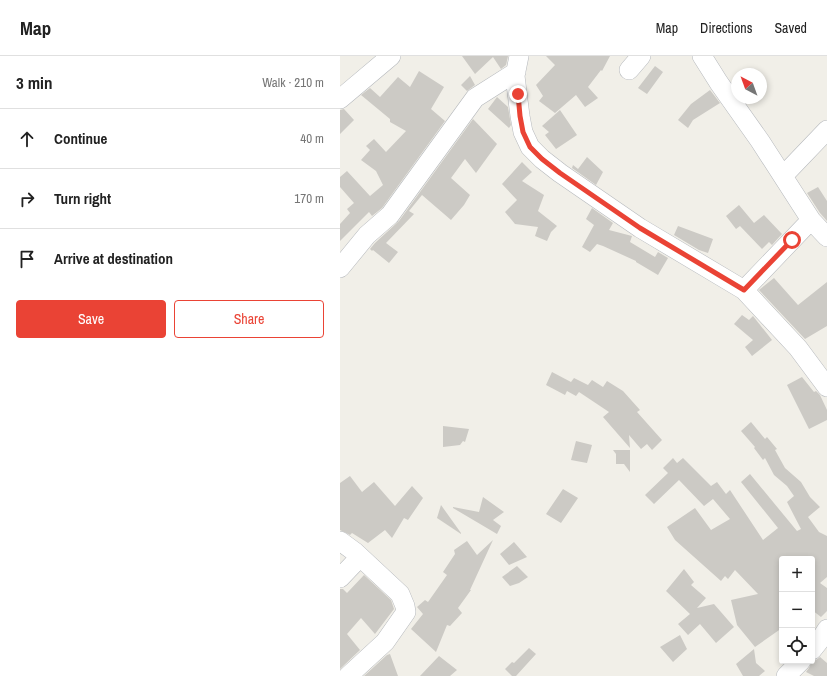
<!DOCTYPE html>
<meta charset="utf-8">
<style>
body{margin:0;font-family:"Archivo Narrow",sans-serif;background:#f2f2f2;color:#222}
.controls{position:absolute;right:12px;bottom:12px;display:grid;overflow:hidden;border-radius:4px;box-shadow:0 2px 6px #0003}
.controls button{width:36px;height:36px;display:grid;place-items:center;padding:0;border:0;border-bottom:1px solid #e0e0e0;background:#fff;color:#222;font:20px sans-serif}
.compass{position:absolute;left:391px;top:12px;width:36px;height:36px;border-radius:50%;background:#fff;box-shadow:0 2px 6px #0003;rotate:319deg}
.stop{position:absolute;width:12px;height:12px;margin:-9px;border:3px solid #ea4335;border-radius:50%;background:#fff}
.stop.end{background:#ea4335;border-color:#fff;box-shadow:0 1px 4px #0008}
.list{margin:0;padding:0;list-style:none}
h2{display:flex;justify-content:space-between;align-items:center;height:52px;margin:0;padding:0 16px;font-size:17px}
h2 small{font-size:13px;font-weight:400;color:#767676}
.list li{display:grid;grid-template-columns:26px 1fr auto;gap:12px;align-items:center;box-sizing:border-box;height:60px;padding:0 16px;border-top:1px solid #e0e0e0}
.list b{display:block;font-size:15px;white-space:nowrap}
.list em{font-size:13px;font-style:normal;color:#767676}
.actions{display:flex;gap:8px;padding:12px 16px}
.actions a{flex:1;padding:9px 0;border:1px solid #ea4335;border-radius:4px;text-align:center;font-size:14px;color:#ea4335}
.actions .main{background:#ea4335;color:#fff}
.icon{flex:none;width:22px;height:22px;fill:none;stroke:currentColor;stroke-width:2;stroke-linecap:round;stroke-linejoin:round}
.map{position:relative;flex:none;width:487px;height:620px;overflow:hidden}
header{display:flex;align-items:center;gap:24px;box-sizing:border-box;height:56px;padding:0 20px;background:#fff;border-bottom:1px solid #e0e0e0}
header strong{font-size:19px}
nav{display:flex;gap:22px;margin-inline-start:auto;font-size:14px}
main{display:flex}
aside{flex:1;background:#fff}
.map>svg:first-child{display:block}
</style>
<header>
<strong>Map</strong>
<nav><a>Map</a><a>Directions</a><a>Saved</a></nav>
</header>
<main>
<aside>
<h2>3 min<small>Walk · 210 m</small></h2>
<ul class="list">
<li><svg class="icon" aria-label="ahead" viewBox="0 0 24 24"><path d="M12 20V5M6 11l6-6 6 6"/></svg><div><b>Continue</b></div><em>40 m</em></li>
<li><svg class="icon" aria-label="right" viewBox="0 0 24 24"><path d="M7 20v-9h11M14 6l5 5-5 5"/></svg><div><b>Turn right</b></div><em>170 m</em></li>
<li><svg class="icon" aria-label="arrive" viewBox="0 0 24 24"><path d="M6 21V4h12l-3 4 3 4H6"/></svg><div><b>Arrive at destination</b></div></li>
</ul>
<div class="actions"><a class="main">Save</a><a>Share</a></div>
</aside>
<div class="map">
<svg width="487" height="620" viewBox="0 0 487 620">
<rect width="100%" height="100%" fill="#f1efe8"/>
<!-- building -->
<path fill="#cccac5" d="M 122,0 L 168,0 L 166,9 L 161,13 L 153,1 L 135,18 Z
M 206,0 L 270,0 L 262,15 L 261,14 L 248,31 L 258,42 L 245,51 L 236,39 L 215,57 L 199,45 L 203,40 L 196,29 L 215,9 Z
M 315,10 L 323,16 L 307,38 L 298,32 Z
M 79,15 L 104,31 L 91,53 L 105,65 L 42,152 L 32,160 L 29,156 L 0,185 L 0,168 L 10,157 L 7,153 L 14,147 L 0,131 L 0,121 L 7,115 L 30,140 L 43,129 L 36,115 L 21,104 L 30,94 L 26,90 L 34,83 L 46,96 L 66,75 L 50,66 L 50,63 L 21,39 L 30,32 L 40,41 L 58,21 L 70,31 Z
M 130,20 L 135,29 L 127,35 L 121,29 Z
M 370,34 L 380,47 L 353,64 L 348,72 L 338,64 L 351,48 Z
M 157,41 L 168,51 L 171,69 L 169,72 L 148,53 Z
M 4,53 L 14,64 L 0,78 L 0,54 Z
M 220,54 L 237,79 L 216,93 L 205,79 L 209,76 L 202,70 Z
M 133,63 L 157,88 L 136,117 L 125,103 L 111,122 L 130,139 L 124,149 L 111,164 L 82,139 L 69,155 L 74,158 L 46,187 L 58,196 L 49,207 L 33,194 L 32,195 L 30,193 L 35,187 L 59,165 Z
M 247,101 L 263,116 L 256,129 L 232,112 L 233,109 L 238,113 Z
M 182,106 L 192,116 L 182,125 L 204,139 L 198,155 L 217,170 L 211,176 L 207,185 L 195,180 L 198,171 L 175,168 L 165,156 L 177,144 L 162,128 Z
M 478,131 L 487,145 L 487,165 L 480,157 L 467,137 Z
M 399,149 L 414,167 L 424,159 L 442,178 L 432,189 L 429,186 L 422,193 L 400,170 L 396,173 L 386,160 Z
M 252,152 L 273,167 L 269,174 L 292,180 L 290,186 L 315,201 L 318,196 L 328,202 L 318,219 L 296,206 L 296,205 L 263,190 L 257,188 L 250,196 L 242,191 L 254,169 L 246,163 Z
M 338,170 L 373,183 L 368,197 L 359,194 L 334,179 Z
M 434,222 L 458,249 L 487,226 L 487,270 L 465,283 L 419,234 Z
M 402,259 L 409,264 L 413,260 L 432,284 L 412,300 L 405,291 L 413,284 L 394,268 Z
M 212,316 L 231,326 L 234,322 L 248,329 L 252,324 L 263,331 L 267,325 L 283,335 L 300,354 L 297,356 L 322,384 L 312,394 L 307,388 L 301,393 L 289,379 L 290,392 L 263,361 L 269,356 L 239,336 L 236,340 L 227,335 L 225,339 L 206,329 Z
M 462,321 L 474,336 L 476,335 L 480,339 L 487,354 L 487,364 L 469,373 L 447,329 Z
M 411,366 L 425,383 L 427,381 L 437,393 L 435,394 L 445,412 L 461,426 L 470,441 L 480,451 L 468,461 L 479,476 L 487,480 L 487,521 L 480,527 L 487,532 L 487,555 L 481,561 L 472,554 L 472,503 L 442,503 L 442,572 L 415,591 L 397,569 L 391,544 L 418,538 L 395,514 L 388,523 L 385,520 L 381,525 L 335,484 L 327,471 L 355,452 L 371,474 L 390,463 L 373,443 L 364,450 L 339,424 L 314,448 L 305,439 L 328,417 L 323,412 L 333,402 L 337,407 L 343,402 L 371,430 L 377,426 L 386,438 L 390,434 L 423,484 L 438,472 L 401,426 L 410,418 L 457,475 L 461,473 L 447,446 L 454,440 L 447,430 L 434,419 L 425,402 L 423,404 L 414,392 L 415,391 L 401,375 Z
M 103,370 L 129,373 L 125,386 L 123,385 L 120,389 L 103,391 Z
M 236,385 L 252,389 L 247,407 L 231,404 Z
M 273,394 L 290,394 L 290,416 L 284,408 L 276,408 L 276,398 Z
M 10,420 L 22,436 L 34,426 L 55,450 L 72,430 L 83,442 L 68,464 L 64,462 L 52,482 L 45,474 L 28,487 L 12,477 L 10,479 L 0,474 L 0,427 Z
M 223,433 L 238,442 L 221,467 L 206,458 Z
M 143,441 L 164,456 L 153,464 L 161,470 L 157,478 L 113,452 L 113,451 L 139,456 Z
M 101,449 L 121,477 L 121,478 L 97,462 Z
M 153,484 L 130,534 L 131,534 L 118,552 L 122,557 L 110,570 L 107,569 L 96,596 L 71,573 L 83,558 L 77,551 L 85,544 L 88,546 L 107,519 L 103,516 L 115,498 L 114,494 L 127,485 L 137,499 Z
M 174,486 L 187,501 L 169,509 L 160,498 Z
M 177,510 L 188,521 L 179,527 L 170,530 L 162,521 Z
M 344,513 L 354,526 L 351,529 L 366,542 L 357,552 L 374,548 L 394,571 L 376,587 L 360,568 L 348,579 L 338,568 L 350,558 L 326,535 Z
M 24,519 L 51,544 L 54,553 L 35,578 L 21,562 L 7,578 L 20,594 L 0,613 L 0,533 L 3,533 L 7,537 Z
M 340,579 L 347,593 L 333,606 L 320,591 Z
M 189,592 L 196,598 L 176,620 L 172,620 L 165,613 L 172,606 L 174,607 Z
M 414,593 L 416,607 L 425,615 L 419,620 L 403,620 L 396,608 Z
M 50,598 L 58,620 L 24,620 L 47,599 Z
M 99,600 L 117,614 L 110,620 L 80,620 Z
M 480,601 L 487,607 L 487,620 L 474,620 L 466,616 L 469,612 L 472,605 L 476,604 Z"/>
<g fill="none" stroke-linecap="round" stroke-linejoin="round">
<!-- minor casing -->
<g stroke="#b5b8bc" stroke-width="20">
<path id="minor" d="M 179,0 L 175,20 L 180,60 L 183,76 L 190,91 L 202,103 L 220,117 L 300,172 L 404,234 L 458,292 L 487,331
M 362,0 L 379,27 L 420,85 L 471,164 L 404,234
M 289,14 L 301,0
M 0,43 L 51,0
M 443,120 L 487,74
M 471,164 L 487,181
M 0,212 L 27,179 L 50,159 L 135,42 L 176,16
M 0,485 L 15,496 L 60,538 L 65,550 L 66,556 L 45,586 L 8,620
M 0,522 L 20,501
M 472,594 L 480,584 L 487,573
M 446,620 L 461,605"/>
</g>
<!-- minor -->
<use href="#minor" stroke="#fff" stroke-width="19"/>
</g>
<g fill="none" stroke-linecap="round" stroke-linejoin="round">
<!-- route -->
<path stroke="#ea4335" stroke-width="5" d="M 178,38 L 180,60 L 183,76 L 190,91 L 202,103 L 220,117 L 300,172 L 404,234 L 452,184"/>
</g>
</svg>
<div class="controls">
<button>+</button>
<button>−</button>
<button><svg class="icon" aria-label="locate" viewBox="0 0 24 24"><circle cx="12" cy="12" r="6"/><path d="M12 2v4M12 18v4M2 12h4M18 12h4"/></svg></button>
</div>
<svg class="compass" viewBox="-18 -18 36 36"><path d="M0-13l5 13h-10z" fill="#e53935"/><path d="M0 13l5-13h-10z" fill="#767676"/></svg>
<div class="stop" style="left:452px;top:184px"></div>
<div class="stop end" style="left:178px;top:38px"></div>
</div>
</main>
